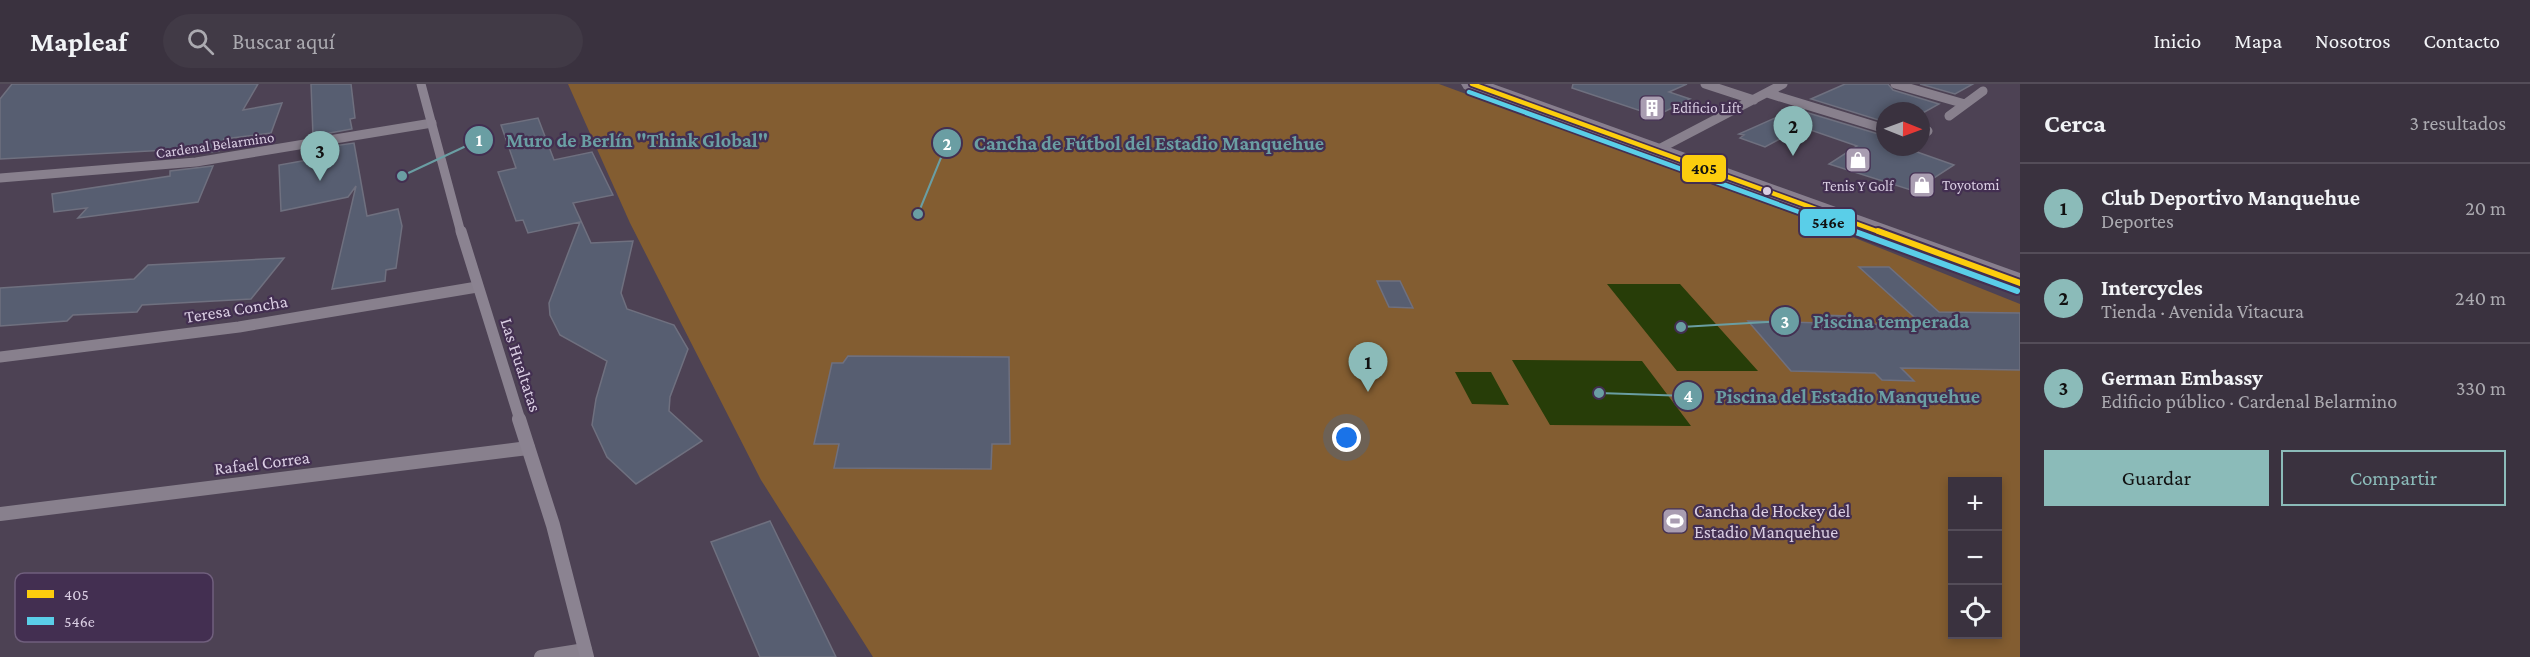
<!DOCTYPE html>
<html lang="es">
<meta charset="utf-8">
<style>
body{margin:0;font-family:"Crimson Pro",serif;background:#413a46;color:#f1f3f6}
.controls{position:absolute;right:18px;bottom:18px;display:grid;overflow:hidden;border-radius:0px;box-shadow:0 3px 9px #0003}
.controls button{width:54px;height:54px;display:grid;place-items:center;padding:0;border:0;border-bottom:2px solid #544d59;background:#3a323f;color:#f1f3f6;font:30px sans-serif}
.compass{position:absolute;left:1876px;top:18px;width:54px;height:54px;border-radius:50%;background:#3a323f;box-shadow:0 3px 9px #0003;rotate:91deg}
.you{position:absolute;left:1347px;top:354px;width:21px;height:21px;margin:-15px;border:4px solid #fff;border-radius:50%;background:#1a73e8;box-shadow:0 0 0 9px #1a73e833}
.badge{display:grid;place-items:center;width:39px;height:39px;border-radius:50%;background:#8bbbb9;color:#111;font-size:20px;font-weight:700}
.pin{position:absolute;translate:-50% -50px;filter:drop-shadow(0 2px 3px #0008)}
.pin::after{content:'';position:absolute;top:32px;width:21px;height:18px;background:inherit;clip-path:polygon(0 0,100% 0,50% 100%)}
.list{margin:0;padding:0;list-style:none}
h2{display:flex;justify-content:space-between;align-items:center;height:78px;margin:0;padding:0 24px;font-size:26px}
h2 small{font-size:20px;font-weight:400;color:#abaab0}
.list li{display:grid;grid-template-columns:39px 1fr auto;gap:18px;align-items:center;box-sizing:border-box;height:90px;padding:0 24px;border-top:2px solid #544d59}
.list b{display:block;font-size:22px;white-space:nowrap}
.list p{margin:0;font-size:20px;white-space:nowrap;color:#abaab0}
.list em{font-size:20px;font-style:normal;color:#abaab0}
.actions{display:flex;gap:12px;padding:18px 24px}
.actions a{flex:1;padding:14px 0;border:2px solid #8bbbb9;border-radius:0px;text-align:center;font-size:21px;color:#8bbbb9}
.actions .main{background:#8bbbb9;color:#111}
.icon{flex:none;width:33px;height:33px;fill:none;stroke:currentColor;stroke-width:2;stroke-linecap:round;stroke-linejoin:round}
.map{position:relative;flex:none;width:2020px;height:573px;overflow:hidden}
header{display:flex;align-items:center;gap:36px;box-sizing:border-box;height:84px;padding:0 30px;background:#3a323f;border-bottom:2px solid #544d59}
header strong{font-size:28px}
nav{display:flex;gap:33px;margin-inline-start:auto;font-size:21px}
.search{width:420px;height:54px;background:#413a46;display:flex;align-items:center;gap:15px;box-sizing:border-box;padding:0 21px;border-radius:33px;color:#abaab0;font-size:22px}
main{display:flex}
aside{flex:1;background:#3a323f}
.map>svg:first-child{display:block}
</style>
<header>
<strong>Mapleaf</strong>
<div class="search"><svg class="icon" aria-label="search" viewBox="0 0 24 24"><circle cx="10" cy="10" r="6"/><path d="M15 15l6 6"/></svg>Buscar aquí</div>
<nav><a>Inicio</a><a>Mapa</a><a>Nosotros</a><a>Contacto</a></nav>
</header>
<main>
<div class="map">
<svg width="2020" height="573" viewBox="0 0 2020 573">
<rect width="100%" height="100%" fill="#4d4254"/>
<!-- green -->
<path fill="#835d31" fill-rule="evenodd" d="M 568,0 L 1439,0 L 1820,140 L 2020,220 L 2020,573 L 873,573 L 761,396 L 630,139 ZM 1952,398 L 1998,398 L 1998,550 L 1952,550 Z"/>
<!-- water -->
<path fill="#273d08" d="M 1607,200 L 1680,200 L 1758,287 L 1677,287 Z
M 1512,276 L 1642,277 L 1691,342 L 1550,341 Z
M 1455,288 L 1491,288 L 1509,321 L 1472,320 Z"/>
<!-- building -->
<path fill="#575e71" stroke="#6f707f" stroke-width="1.5" d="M 12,0 L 258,0 L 243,26 L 282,19 L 271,49 L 224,55 L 219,67 L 168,73 L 168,66 L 0,75 L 0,15 Z
M 311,0 L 351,0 L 355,34 L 350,35 L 352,45 L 313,52 Z
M 1573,0 L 1687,0 L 1669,8 L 1690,15 L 1656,32 L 1572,4 Z
M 1845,0 L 1888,0 L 1893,6 L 1939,20 L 1921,30 L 1921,27 L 1885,27 L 1885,38 L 1811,15 Z
M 1920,0 L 1973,0 L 1955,10 Z
M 1795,25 L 1885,52 L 1879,55 L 1885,57 L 1885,63 L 1903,63 L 1954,81 L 1914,107 L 1829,80 L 1857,62 L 1802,43 L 1765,63 L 1740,54 L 1744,51 L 1739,50 Z
M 538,34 L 554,76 L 592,68 L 613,111 L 573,119 L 591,159 L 633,157 L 621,209 L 627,225 L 674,241 L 688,265 L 670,313 L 669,327 L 702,357 L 636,400 L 607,373 L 592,341 L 596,315 L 607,277 L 560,251 L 550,231 L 549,219 L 580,138 L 528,149 L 523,136 L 516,137 L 498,88 L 516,84 L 501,41 Z
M 354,59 L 367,132 L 398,125 L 402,142 L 396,184 L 386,186 L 385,197 L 332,205 L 356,102 L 348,113 L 281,127 L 279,81 L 313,75 L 313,65 Z
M 213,82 L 198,118 L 78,134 L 87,124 L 54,128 L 52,110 L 170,92 L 170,87 Z
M 284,174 L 251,215 L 142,221 L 137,228 L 73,231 L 67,237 L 0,242 L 0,204 L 134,195 L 148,181 Z
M 1859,183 L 1889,183 L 1939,228 L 2020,229 L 2020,286 L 1901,284 L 1914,297 L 1882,296 L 1875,289 L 1791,287 L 1748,237 L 1822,239 L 1815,231 L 1853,232 L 1862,240 L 1923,241 Z
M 1377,197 L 1400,197 L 1413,224 L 1389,223 Z
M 848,272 L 1009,273 L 1010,360 L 992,360 L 991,385 L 834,384 L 839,360 L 814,360 L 832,279 L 843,279 Z
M 770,437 L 836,573 L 760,573 L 711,458 Z"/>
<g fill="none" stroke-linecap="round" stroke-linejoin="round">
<!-- street-far2 -->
<path stroke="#88808d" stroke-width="9" d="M 1705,0 L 1754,16
M 1895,0 L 1965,20
M 1767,9 L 1885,45
M 1949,32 L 1983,7
M 1921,52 L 1928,47
M 1657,66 L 1783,0
M 0,94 L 196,78 L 432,39"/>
<!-- street-far1 -->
<path stroke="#88808d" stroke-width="11" d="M 0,273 L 239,243 L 477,203"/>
<!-- street -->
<path stroke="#88808d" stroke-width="14" d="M 0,430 L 528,364
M 541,573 L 585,566"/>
<!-- secondary-far2 -->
<path stroke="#8b8391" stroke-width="9" d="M 421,0 L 461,149"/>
<!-- secondary-far1 -->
<path stroke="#8b8391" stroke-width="11" d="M 461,147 L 520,336"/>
<!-- secondary -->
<path stroke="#8b8391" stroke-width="14" d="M 519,335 L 553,441 L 587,573"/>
<!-- primary -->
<path fill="#887f8e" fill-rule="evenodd" d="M 1461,0 L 1493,0 L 2020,189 L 2020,208 L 1464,5 Z"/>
<!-- bus-1-far1 casing -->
<g stroke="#432f51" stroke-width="8">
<path id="bus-1-far1" d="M 1472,0 L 1882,149"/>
</g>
<!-- bus-1 casing -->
<g stroke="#432f51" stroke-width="10">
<path id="bus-1" d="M 1878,147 L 2020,199"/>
</g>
<!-- bus-2-far1 casing -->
<g stroke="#432f51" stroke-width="8">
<path id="bus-2-far1" d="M 1469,8 L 1857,149"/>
</g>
<!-- bus-2 casing -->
<g stroke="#432f51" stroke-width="10">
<path id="bus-2" d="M 1853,147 L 2017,207"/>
</g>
<!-- bus-1-far1 -->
<use href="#bus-1-far1" stroke="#fccd0d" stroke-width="4.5"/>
<!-- bus-1 -->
<use href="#bus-1" stroke="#fccd0d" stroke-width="6"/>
<!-- bus-2-far1 -->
<use href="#bus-2-far1" stroke="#5acee8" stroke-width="4.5"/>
<!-- bus-2 -->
<use href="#bus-2" stroke="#5acee8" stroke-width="6"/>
</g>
<!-- icons -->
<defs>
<g id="building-square" transform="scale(1.35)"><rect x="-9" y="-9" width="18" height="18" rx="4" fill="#a99db1" stroke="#432f51"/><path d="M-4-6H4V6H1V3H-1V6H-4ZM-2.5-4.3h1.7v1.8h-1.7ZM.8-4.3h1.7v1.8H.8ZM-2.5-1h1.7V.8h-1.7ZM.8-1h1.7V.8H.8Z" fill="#fff"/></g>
<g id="shop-square" transform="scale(1.35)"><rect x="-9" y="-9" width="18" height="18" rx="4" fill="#a99db1" stroke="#432f51"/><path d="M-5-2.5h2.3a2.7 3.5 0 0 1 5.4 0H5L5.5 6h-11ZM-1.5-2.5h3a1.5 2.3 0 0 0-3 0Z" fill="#fff"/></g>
<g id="stadium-square" transform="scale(1.35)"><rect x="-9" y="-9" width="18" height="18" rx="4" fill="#a99db1" stroke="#432f51"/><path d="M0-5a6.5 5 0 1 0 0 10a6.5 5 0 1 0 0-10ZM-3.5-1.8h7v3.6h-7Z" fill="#fff"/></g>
</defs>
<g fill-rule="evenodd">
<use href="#building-square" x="1652" y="24"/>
<use href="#shop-square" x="1858" y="76"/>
<use href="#shop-square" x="1922" y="101"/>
<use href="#stadium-square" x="1675" y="437"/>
</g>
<!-- markers -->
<circle fill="#dacee3" stroke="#432f51" stroke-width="2" cx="1767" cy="107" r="5"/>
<g text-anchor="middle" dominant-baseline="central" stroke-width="4.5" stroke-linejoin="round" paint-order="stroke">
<!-- far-poi labels -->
<g font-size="15" fill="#dacee3" stroke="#432f51" text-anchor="start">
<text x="1672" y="24">Edificio Lift</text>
<text x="1942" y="101">Toyotomi</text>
<text x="1858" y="102" text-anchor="middle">Tenis Y Golf</text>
</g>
<!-- far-street labels -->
<g font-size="15" fill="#dacee3" stroke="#432f51">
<text transform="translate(215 61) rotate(-8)">Cardenal Belarmino</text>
</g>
<!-- street labels -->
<g font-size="18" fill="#dacee3" stroke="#432f51">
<text transform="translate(236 225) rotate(-9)">Teresa Concha</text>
<text transform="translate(521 281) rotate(72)">Las Hualtatas</text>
<text transform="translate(262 379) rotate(-7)">Rafael Correa</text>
</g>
<!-- poi labels -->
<g font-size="18" fill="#dacee3" stroke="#432f51" text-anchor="start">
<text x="1694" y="427">Cancha de Hockey del<tspan x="1694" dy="21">Estadio Manquehue</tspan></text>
</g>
</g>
<!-- legend -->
<rect x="15" y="489" width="198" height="69" rx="9" fill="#432f51" stroke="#705f7d" stroke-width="1.5"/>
<rect x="27" y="506" width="27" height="8" fill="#fccd0d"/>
<rect x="27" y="533" width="27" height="8" fill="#5acee8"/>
<g font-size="16" fill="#dacee3">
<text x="64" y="516">405</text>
<text x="64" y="543">546e</text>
</g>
<!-- callouts -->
<path fill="none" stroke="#6a9ea3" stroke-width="2" d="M402 92L479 56M918 130L947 59M1681 243L1785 237M1599 309L1688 312"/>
<g fill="#6a9ea3" stroke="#432f51" stroke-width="2">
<circle cx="402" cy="92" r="6"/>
<circle cx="918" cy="130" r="6"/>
<circle cx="1681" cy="243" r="6"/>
<circle cx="1599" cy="309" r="6"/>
<circle cx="479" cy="56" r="15"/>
<circle cx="947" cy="59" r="15"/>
<circle cx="1785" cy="237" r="15"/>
<circle cx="1688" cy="312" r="15"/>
</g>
<g font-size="18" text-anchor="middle" font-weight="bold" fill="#fff">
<text x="479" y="62">1</text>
<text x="947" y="66">2</text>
<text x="1785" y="244">3</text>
<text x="1688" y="318">4</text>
</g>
<g font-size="20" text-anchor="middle" font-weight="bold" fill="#6a9ea3" stroke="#432f51" stroke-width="4.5" stroke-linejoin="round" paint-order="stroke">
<text x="637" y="63">Muro de Berlín "Think Global"</text>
<text x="1149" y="66">Cancha de Fútbol del Estadio Manquehue</text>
<text x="1891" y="244">Piscina temperada</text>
<text x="1848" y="319">Piscina del Estadio Manquehue</text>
</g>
<g stroke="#432f51" stroke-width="2">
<rect x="1681" y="70" width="46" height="29" rx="6" fill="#fccd0d"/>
<rect x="1799" y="124" width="57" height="29" rx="6" fill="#5acee8"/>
</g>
<g font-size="16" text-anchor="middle" font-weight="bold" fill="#111">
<text x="1704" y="90">405</text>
<text x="1828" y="144">546e</text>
</g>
</svg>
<div class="controls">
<button>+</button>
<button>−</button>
<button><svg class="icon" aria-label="locate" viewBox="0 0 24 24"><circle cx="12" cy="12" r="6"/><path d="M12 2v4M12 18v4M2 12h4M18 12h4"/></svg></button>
</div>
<svg class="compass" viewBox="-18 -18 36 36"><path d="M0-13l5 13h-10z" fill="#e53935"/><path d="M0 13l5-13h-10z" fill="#abaab0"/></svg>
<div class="you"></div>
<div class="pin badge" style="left:1368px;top:308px">1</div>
<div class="pin badge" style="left:1793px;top:72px">2</div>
<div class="pin badge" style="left:320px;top:97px">3</div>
</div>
<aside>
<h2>Cerca<small>3 resultados</small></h2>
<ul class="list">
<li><span class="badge">1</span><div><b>Club Deportivo Manquehue</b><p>Deportes</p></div><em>20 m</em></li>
<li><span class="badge">2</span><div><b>Intercycles</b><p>Tienda · Avenida Vitacura</p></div><em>240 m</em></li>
<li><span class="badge">3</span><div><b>German Embassy</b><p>Edificio público · Cardenal Belarmino</p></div><em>330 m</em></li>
</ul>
<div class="actions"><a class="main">Guardar</a><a>Compartir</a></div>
</aside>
</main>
